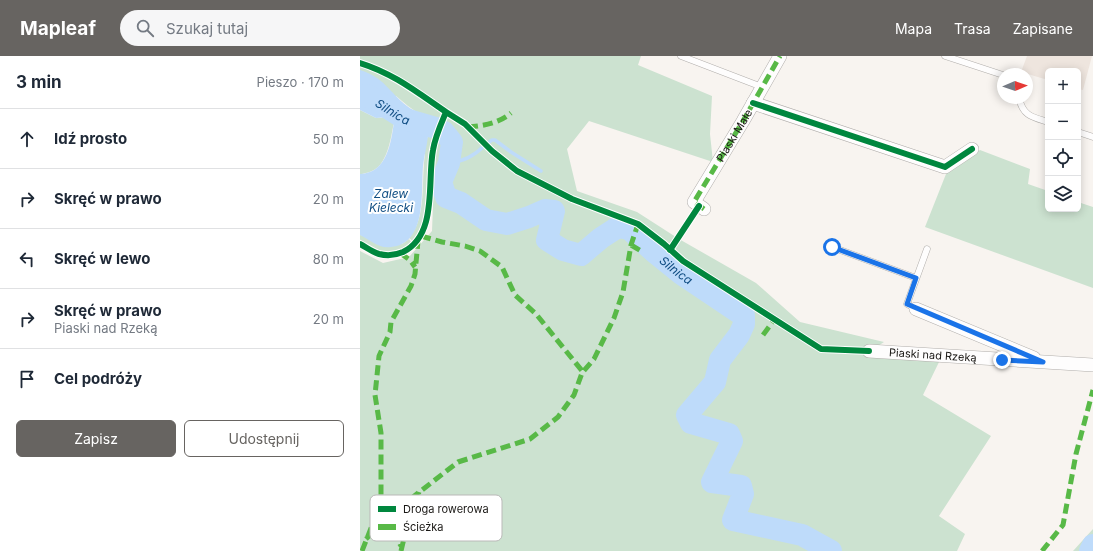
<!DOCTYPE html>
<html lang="pl">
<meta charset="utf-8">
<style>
body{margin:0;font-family:Inter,sans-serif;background:#f6f6f7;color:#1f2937}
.controls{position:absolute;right:12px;top:12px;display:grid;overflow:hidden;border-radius:6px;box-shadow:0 2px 10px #0003}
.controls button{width:36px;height:36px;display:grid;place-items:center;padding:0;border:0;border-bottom:1px solid #e0e1e3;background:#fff;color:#1f2937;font:20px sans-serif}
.compass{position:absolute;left:637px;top:12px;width:36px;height:36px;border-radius:50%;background:#fff;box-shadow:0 2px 10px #0003;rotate:88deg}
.stop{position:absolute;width:12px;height:12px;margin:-9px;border:3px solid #1a73e8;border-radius:50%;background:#fff}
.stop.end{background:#1a73e8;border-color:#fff;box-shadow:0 1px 4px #0008}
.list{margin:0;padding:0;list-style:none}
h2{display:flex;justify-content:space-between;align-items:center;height:52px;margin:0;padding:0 16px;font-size:17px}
h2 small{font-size:13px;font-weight:400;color:#747a83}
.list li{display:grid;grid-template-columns:26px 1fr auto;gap:12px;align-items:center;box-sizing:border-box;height:60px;padding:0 16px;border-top:1px solid #e0e1e3}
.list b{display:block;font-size:15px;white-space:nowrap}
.list p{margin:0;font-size:13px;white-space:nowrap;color:#747a83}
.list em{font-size:13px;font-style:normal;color:#747a83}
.actions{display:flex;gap:8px;padding:12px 16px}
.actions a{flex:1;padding:9px 0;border:1px solid #676461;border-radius:6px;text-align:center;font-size:14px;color:#676461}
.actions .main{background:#676461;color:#fff}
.icon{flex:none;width:22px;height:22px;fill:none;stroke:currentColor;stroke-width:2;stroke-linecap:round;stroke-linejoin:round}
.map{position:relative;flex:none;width:733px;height:495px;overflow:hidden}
header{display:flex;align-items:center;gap:24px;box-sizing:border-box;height:56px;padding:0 20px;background:#676461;color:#fff}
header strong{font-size:19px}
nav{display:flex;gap:22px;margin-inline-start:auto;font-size:14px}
.search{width:280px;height:36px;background:#f6f6f7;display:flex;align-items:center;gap:10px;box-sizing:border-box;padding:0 14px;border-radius:22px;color:#747a83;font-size:15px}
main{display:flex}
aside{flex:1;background:#fff}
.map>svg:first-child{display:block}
</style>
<header>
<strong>Mapleaf</strong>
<div class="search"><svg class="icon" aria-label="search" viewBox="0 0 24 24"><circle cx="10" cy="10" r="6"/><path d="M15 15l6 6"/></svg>Szukaj tutaj</div>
<nav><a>Mapa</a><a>Trasa</a><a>Zapisane</a></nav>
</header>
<main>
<aside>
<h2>3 min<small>Pieszo · 170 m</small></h2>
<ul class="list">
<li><svg class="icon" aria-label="ahead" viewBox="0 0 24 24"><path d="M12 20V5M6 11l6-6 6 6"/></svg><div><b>Idź prosto</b></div><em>50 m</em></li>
<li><svg class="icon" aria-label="right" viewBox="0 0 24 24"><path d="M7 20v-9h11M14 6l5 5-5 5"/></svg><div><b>Skręć w prawo</b></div><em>20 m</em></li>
<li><svg class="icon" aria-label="left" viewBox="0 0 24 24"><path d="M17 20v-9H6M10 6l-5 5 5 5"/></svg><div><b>Skręć w lewo</b></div><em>80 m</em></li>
<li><svg class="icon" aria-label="right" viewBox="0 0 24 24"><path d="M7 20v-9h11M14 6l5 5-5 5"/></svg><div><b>Skręć w prawo</b><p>Piaski nad Rzeką</p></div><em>20 m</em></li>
<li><svg class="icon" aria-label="arrive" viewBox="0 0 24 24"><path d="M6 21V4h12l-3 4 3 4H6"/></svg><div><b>Cel podróży</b></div></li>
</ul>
<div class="actions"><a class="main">Zapisz</a><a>Udostępnij</a></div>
</aside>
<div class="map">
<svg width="733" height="495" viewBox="0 0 733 495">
<rect width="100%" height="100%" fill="#f8f4f0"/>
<!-- built -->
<path fill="#eee5de" d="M 667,0 L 732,0 L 723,34 L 718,33 L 718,15 L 688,15 L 688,24 L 661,16 Z"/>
<!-- green -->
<path fill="#cce2d0" d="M 0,0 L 281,0 L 278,9 L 352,40 L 350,78 L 353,106 L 229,65 L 207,93 L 217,135 L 277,156 L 319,183 L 396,227 L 440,266 L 524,286 L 507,297 L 579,306 L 563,339 L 631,380 L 579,460 L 605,478 L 597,495 L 0,495 L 0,195 L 23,207 L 49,201 L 72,175 L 75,97 L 88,55 C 60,36 33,13 0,4 Z
M 0,9 L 23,18 L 79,54 L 81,59 L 79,64 L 55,55 L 48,50 L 36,40 L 0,37 Z
M 0,54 L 16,62 L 29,61 L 34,66 C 31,81 28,106 14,114 C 11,116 5,117 2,118 L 0,118 Z
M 72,75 L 74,75 C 73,86 70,97 69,108 C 67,131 70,169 54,186 L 49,182 C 67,162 61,124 65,98 L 62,97 L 69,77 Z
M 620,94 L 670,113 L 668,128 L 688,135 L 688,153 L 718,153 L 718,146 L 733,151 L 733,232 L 565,171 L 586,118 Z
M 0,179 L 42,188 L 49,183 L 52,187 C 33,202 19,196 0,185 Z
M 733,473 L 733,495 L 712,495 L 713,495 Z"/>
<!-- water -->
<path fill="#bedbfa" d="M 0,14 C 25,22 28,35 47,50 C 56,57 68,60 79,64 L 74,75 L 69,77 L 68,80 C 67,90 64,100 63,110 C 61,136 67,188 31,191 C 19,193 10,184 0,179 L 0,118 C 27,117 31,87 34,66 L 29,61 L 16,62 L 0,54 Z"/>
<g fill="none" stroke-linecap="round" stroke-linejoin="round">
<!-- stream -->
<path stroke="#bedbfa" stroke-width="3.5" d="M 129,86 L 132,84 L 135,84 L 151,96 L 181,115
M 89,107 C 102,106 114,100 124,90"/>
<!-- river -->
<g stroke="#bedbfa" stroke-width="22">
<path id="s1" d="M 0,41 L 7,39 L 45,63 L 76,72 L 84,76 L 92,86 L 89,107 L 81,126 L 86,141 L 101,147 L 126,164 L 147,168 L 169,161 L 185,154 L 194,155 L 187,184 L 203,194 L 221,199 L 241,182 L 258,171 L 269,173 L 294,196 L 320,217 L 384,260 L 384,268 L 379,279 L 360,304 L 355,326 L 327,359 L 331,367 L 369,378 L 372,385 L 352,426 L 381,430 L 383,438 L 373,464 L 442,479 L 471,495"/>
<path d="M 730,495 L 733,489"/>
</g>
<!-- lane casing -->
<g stroke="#b1aeab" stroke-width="7">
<path id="lane" d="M 321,0 L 402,31
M 585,0 L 643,19
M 659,42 C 663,60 672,61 688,66
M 718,76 L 733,81
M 472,191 L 556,222
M 556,253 L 547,248 L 567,193"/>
</g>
<!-- street casing -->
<g stroke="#b1aeab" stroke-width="14">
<g id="street">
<path d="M 393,47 L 585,111 L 612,93"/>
<path id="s2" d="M 344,153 L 334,146 L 383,65 L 420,0"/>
<path d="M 556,253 L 674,302"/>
<path id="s3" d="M 509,295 L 733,309"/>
</g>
</g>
<!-- lane -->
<use href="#lane" stroke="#fefdfd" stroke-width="6"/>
<!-- street -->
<use href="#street" stroke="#fefdfd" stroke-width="13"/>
<!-- quiet -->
<path stroke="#58b947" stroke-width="5" stroke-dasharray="10 5" stroke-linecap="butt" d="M 108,71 C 123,70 139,67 151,57
M 344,153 L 334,146 L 383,65 L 420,0
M 61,180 L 82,186 L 105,190 L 120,195 L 142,211 L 155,239 L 176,258 L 223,316
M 271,189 L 283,196
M 40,197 L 50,204 L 55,211
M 403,279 L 414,264
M 21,447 C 25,464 32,477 42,491
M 6,483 L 30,459 L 98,406 L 170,383 L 198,361 L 214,339 L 222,317 L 234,303 L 254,262 L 263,236 L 271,189 L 277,171
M 2,495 L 21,447 L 21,377 L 15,339 L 19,300 L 30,276 L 31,266 L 51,230 L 55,218 L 58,185
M 41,495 L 46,474 L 59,436
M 682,495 L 703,469 L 716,398 L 733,334"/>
<!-- cycleway casing -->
<g stroke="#fff" stroke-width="8">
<path id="cycleway" d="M 0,7 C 33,17 58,37 86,56 C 81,68 75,81 73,94 C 67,125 78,179 43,196 C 36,199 27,200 19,198 C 12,196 6,191 0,188
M 393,47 L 585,111 L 612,93
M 86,56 L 105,68 L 132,95 L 157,115 L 212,143 L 278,168 L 304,188 L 323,205 L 461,293 L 509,295
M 310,194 L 339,150"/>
</g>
<!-- cycleway -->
<use href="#cycleway" stroke="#00873e" stroke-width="6"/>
</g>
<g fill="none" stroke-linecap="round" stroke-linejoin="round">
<!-- route -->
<path stroke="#1a73e8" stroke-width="5" d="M 472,191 L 556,222 L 547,248 L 683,306 L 642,304"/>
</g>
<g text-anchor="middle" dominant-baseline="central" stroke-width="4" stroke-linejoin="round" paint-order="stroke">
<!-- street labels -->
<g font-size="11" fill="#191714" stroke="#fff">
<text stroke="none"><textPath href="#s2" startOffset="90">Piaski Małe</textPath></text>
<text stroke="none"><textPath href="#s3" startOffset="64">Piaski nad Rzeką</textPath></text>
</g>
<!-- water labels -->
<g font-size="12" font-style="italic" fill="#0f4d83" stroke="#fff">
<text stroke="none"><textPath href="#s1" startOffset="38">Silnica</textPath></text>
<text x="31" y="137">Zalew<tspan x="31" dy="14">Kielecki</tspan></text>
<text stroke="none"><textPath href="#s1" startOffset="469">Silnica</textPath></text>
</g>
</g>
<!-- legend -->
<rect x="10" y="439" width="132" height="46" rx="6" fill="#fff" stroke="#bab9b8" stroke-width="1"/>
<rect x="18" y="450" width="18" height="6" fill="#00873e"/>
<rect x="18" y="468" width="18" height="6" fill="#58b947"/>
<g font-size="11" fill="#191714">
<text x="43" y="457">Droga rowerowa</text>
<text x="43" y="475">Ścieżka</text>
</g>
</svg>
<div class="controls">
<button>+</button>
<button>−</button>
<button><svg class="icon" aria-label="locate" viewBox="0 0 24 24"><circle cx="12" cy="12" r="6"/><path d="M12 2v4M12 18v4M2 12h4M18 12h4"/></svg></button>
<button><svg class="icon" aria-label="layers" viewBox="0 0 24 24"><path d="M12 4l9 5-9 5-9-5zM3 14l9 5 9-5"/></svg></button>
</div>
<svg class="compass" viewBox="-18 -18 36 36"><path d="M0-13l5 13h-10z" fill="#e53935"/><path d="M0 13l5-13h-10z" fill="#747a83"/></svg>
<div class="stop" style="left:472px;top:191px"></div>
<div class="stop end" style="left:642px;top:304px"></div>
</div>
</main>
